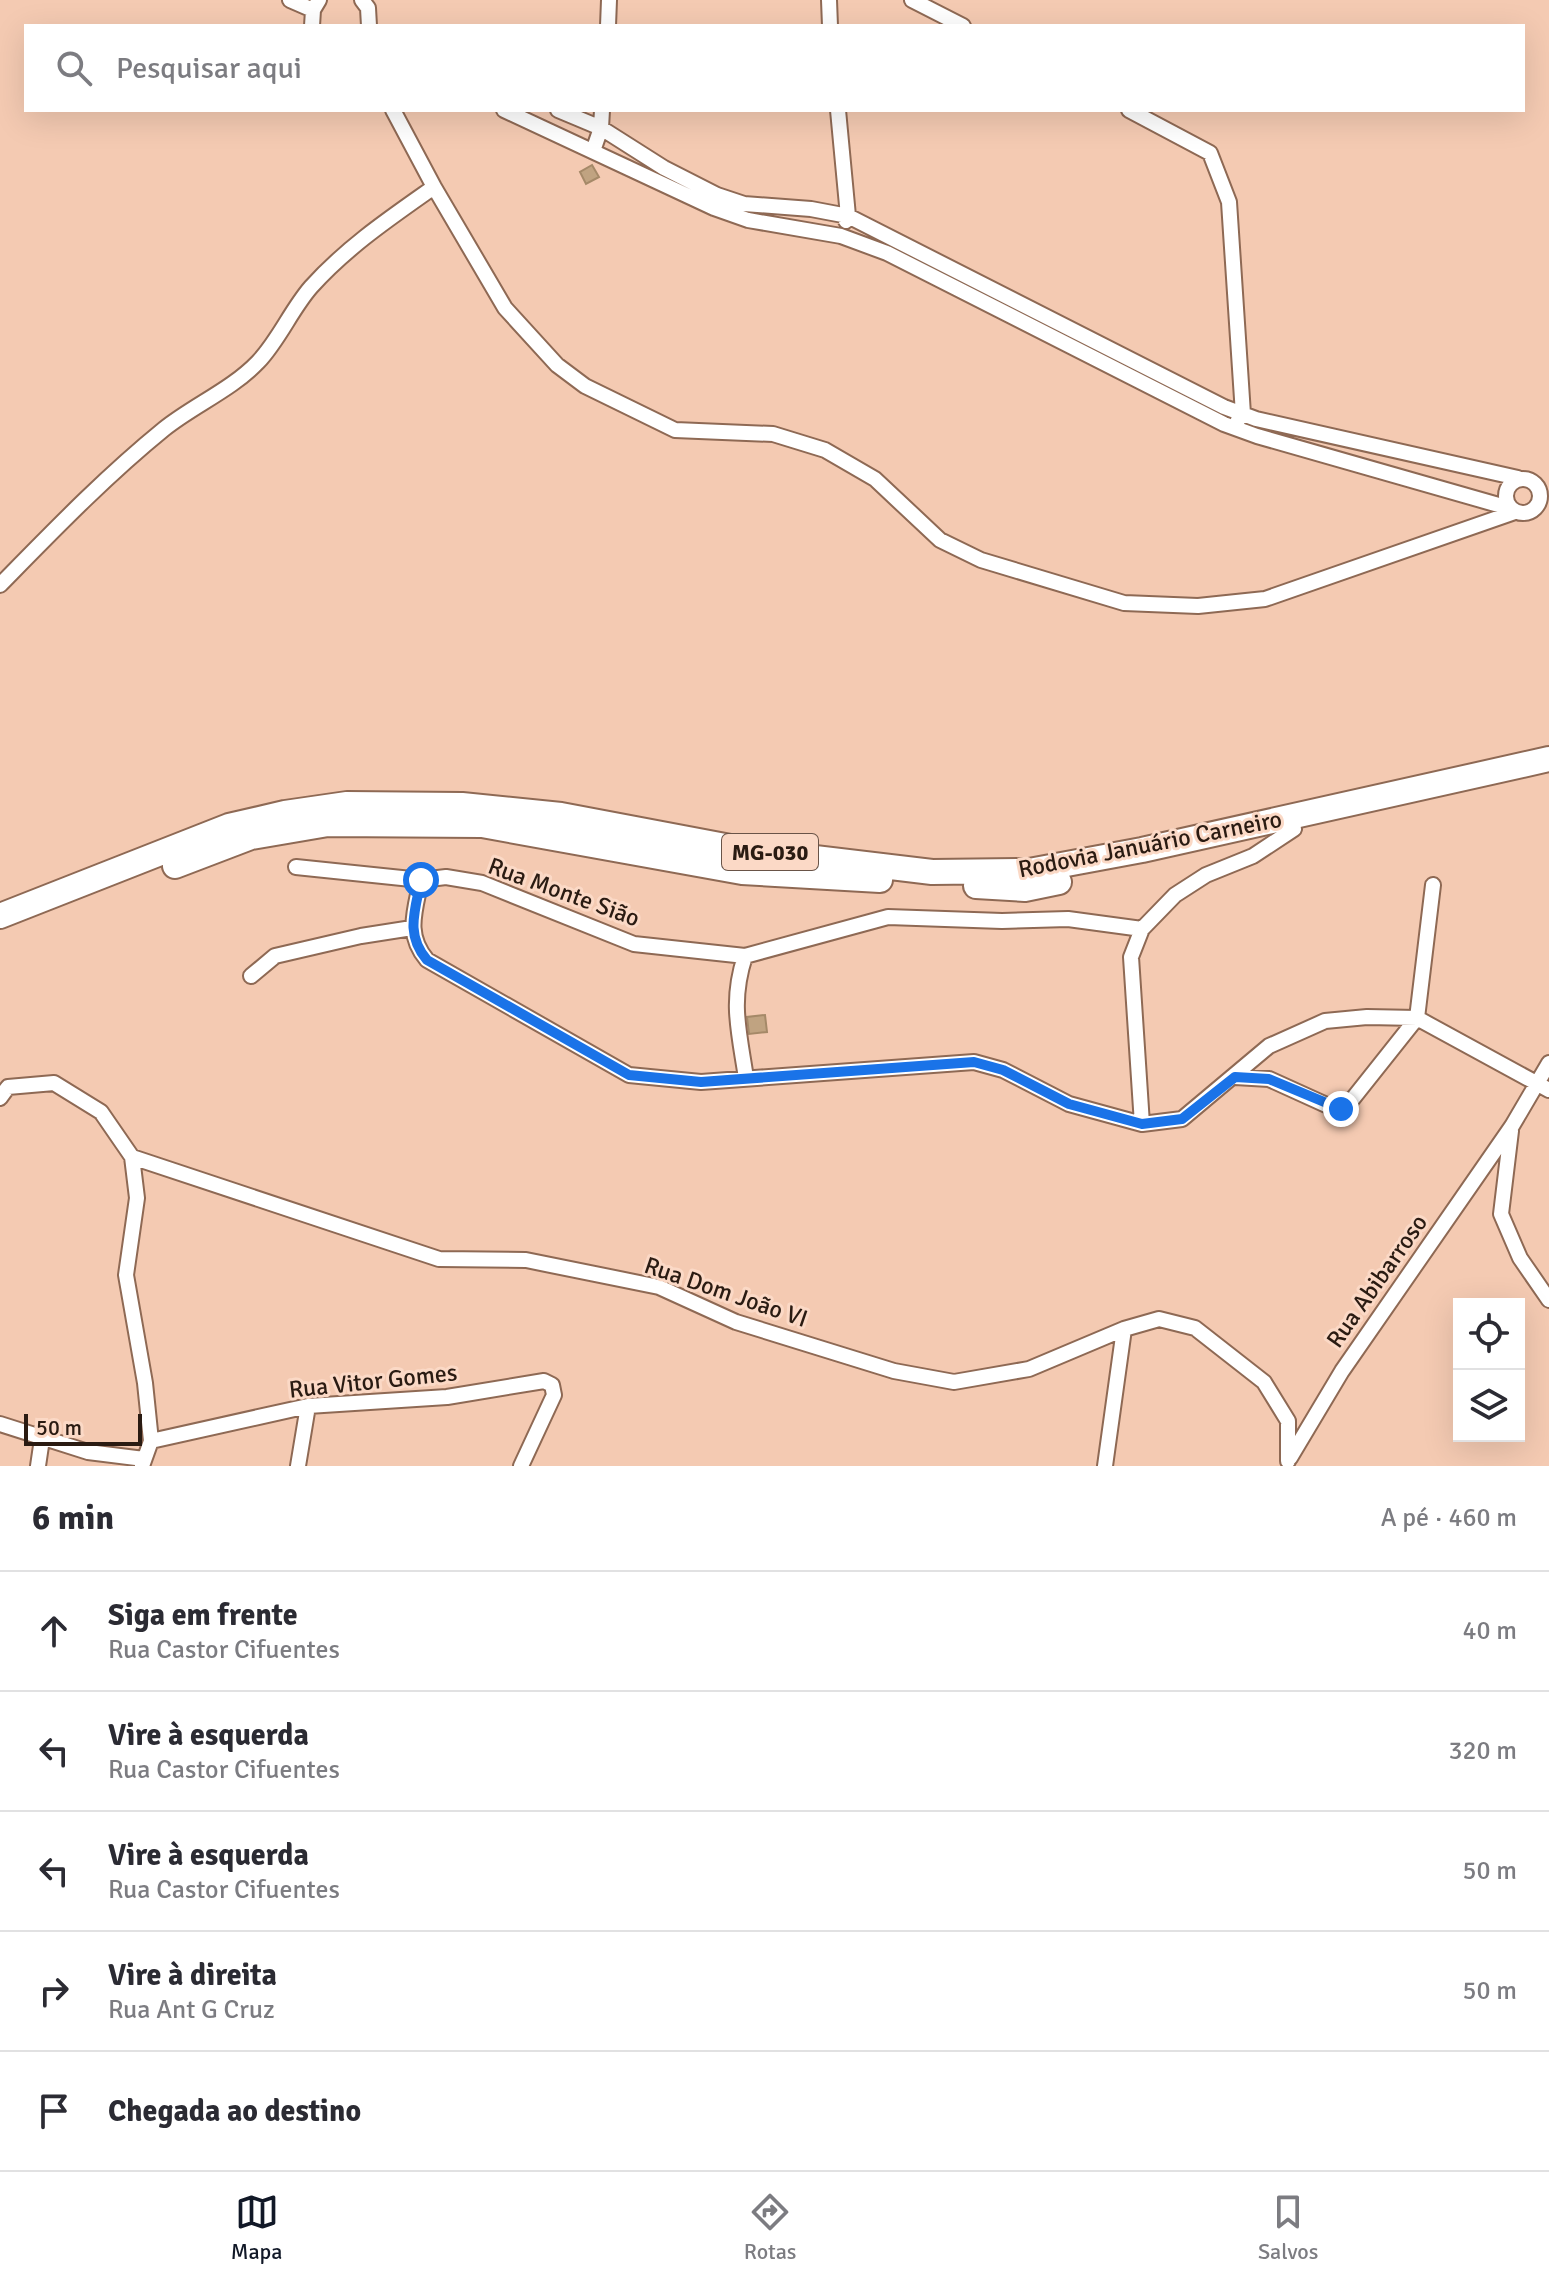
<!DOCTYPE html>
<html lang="pt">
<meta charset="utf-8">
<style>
body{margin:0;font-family:Signika,sans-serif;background:#f7f7f7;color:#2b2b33}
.controls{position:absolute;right:24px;bottom:24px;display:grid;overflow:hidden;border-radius:0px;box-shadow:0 8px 32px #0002}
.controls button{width:72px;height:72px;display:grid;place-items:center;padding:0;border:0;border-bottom:2px solid #e1e1e2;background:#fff;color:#2b2b33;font:40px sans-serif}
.scale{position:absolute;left:24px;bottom:20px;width:118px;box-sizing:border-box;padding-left:8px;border:4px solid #2a1b12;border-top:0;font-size:22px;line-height:28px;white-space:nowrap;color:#2a1b12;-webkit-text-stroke:6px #fbd9c6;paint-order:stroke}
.stop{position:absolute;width:24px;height:24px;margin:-18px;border:6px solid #1a73e8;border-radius:50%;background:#fff}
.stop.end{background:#1a73e8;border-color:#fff;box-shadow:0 2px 8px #0008}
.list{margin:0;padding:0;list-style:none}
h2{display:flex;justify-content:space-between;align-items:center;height:104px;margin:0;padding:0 32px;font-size:34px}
h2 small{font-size:26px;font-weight:400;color:#7c7c81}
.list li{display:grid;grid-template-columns:52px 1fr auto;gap:24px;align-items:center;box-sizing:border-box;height:120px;padding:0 32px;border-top:2px solid #e1e1e2}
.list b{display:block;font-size:30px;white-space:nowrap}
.list p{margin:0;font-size:26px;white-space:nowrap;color:#7c7c81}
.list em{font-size:26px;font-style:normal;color:#7c7c81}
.icon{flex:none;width:44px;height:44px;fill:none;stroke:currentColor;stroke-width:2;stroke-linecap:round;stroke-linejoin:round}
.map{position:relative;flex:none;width:1549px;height:1466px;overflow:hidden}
.search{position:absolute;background:#fff;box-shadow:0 8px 32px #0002;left:24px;right:24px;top:24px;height:88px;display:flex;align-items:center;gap:20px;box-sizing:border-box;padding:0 28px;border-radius:0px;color:#7c7c81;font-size:30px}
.sheet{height:704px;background:#fff}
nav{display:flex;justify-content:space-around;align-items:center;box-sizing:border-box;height:112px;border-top:2px solid #e1e1e2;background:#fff;font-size:22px;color:#7c7c81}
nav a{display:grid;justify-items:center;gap:4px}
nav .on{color:#111827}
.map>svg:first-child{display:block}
</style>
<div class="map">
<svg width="1549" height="1466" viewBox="0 0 1549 1466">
<rect width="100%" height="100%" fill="#f4cab2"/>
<!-- building -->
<path fill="#c0a381" stroke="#a58968" stroke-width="2" d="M 592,165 L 599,177 L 586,184 L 580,172 Z
M 765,1015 L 767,1032 L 749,1034 L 747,1017 Z"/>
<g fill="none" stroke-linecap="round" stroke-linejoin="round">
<!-- minor casing -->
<g stroke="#8e6954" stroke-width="18">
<path id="minor" d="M 290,0 L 313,10
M 362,0 L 368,8 L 369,26
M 829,0 L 830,26
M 912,0 L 963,26
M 312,26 L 313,10 L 319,0
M 608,26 L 609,0
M 393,110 L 434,187 L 505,308 L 557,365 L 585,386 L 675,430 L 773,434 L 825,450 L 875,479 L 940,540 L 981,560 L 1124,603 L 1198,606 L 1265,599 L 1515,512
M 504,110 L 714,208 L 748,220 L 841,236 L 887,253 L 1224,424 L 1257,436 L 1509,508
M 558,110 L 601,128 L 664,168 L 717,195 L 744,204 L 811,209 L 848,216 L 1224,407 L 1256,419 L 1518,478
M 838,110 L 848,216 L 846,221
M 1129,110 L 1210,153 L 1229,202 L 1243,414 L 1238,420
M 593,151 L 601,128 L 602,110
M1506 496a17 17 0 1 1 34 0a17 17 0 1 1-34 0Z
M 0,585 C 53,531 105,477 164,429 C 194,405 231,390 258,362 C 279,340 291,310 311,287 C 347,247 390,218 434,187
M 296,867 L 421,880 L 446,877 L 482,883 L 634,944 L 745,956 L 888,917 L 1002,921 L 1068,919 L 1142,929
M 421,880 C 415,911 405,934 427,960 L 629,1075 L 701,1082 L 974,1062 L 1003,1070 L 1069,1104 L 1142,1124 L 1182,1119 L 1269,1046 L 1325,1021 L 1367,1017 L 1417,1018 L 1549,1090
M 745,956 C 730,1002 739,1031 746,1078
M 251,976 L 275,956 L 361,936 L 412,928
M 1235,1077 L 1269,1079 L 1333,1108 L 1347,1106 L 1417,1018 L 1433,885
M 0,1098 L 8,1087 L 54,1083 L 101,1112 L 132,1157 L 439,1259 L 526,1260 L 659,1287 L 736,1322 L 894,1371 L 954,1382 L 1029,1369 L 1124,1329 L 1159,1319 L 1195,1328 L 1264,1382 L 1288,1421 L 1288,1461
M 1142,1124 L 1131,957 L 1142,929 L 1175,895 L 1206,875 L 1253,856 L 1294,829
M 1511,1131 L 1501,1214 L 1520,1258 L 1549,1300
M 132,1157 L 137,1198 L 126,1275 L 145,1383 L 151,1441 L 142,1466
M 0,1424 L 88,1452 L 144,1459
M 151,1441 L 308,1406 L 447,1397 L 544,1381 L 552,1385 L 554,1395 L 521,1466
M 1290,1458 L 1342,1371 L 1512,1126 L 1549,1063
M 38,1466 L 42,1439
M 298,1466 L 308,1406
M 1105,1466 L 1124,1329"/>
</g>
<!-- trunk casing -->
<g stroke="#8e6954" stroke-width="28">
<path id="trunk" d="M 175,866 L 251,837 L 328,824 L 482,825 L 742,872 L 880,880
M 976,886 L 1025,889 L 1059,882
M 0,916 L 229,826 L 285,813 L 347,804 L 462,805 L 561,815 L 741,849 L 932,872 L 1029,871 L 1142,850 L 1549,759"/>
</g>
<!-- minor -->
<use href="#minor" stroke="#fff" stroke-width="14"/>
<!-- trunk -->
<use href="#trunk" stroke="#fff" stroke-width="24"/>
</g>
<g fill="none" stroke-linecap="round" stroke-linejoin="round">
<!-- route -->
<path stroke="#1a73e8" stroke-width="10" d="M 421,880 C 415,911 405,934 427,960 L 629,1075 L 701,1082 L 974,1062 L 1003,1070 L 1069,1104 L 1142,1124 L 1182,1119 L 1235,1077 L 1269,1079 L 1341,1109"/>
</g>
<g text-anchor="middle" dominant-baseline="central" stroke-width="6" stroke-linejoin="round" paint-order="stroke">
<!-- shield labels -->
<rect fill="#fbd9c6" stroke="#695448" stroke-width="2" x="722" y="834" width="96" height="36" rx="6"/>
<g font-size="22" font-weight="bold" fill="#2a1b12">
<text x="770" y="852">MG-030</text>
</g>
<!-- street labels -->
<g font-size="24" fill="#2a1b12" stroke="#fbd9c6">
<text transform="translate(1150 844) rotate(-11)">Rodovia Januário Carneiro</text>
<text transform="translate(564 892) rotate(20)">Rua Monte Sião</text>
<text transform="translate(1377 1281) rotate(-55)">Rua Abibarroso</text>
<text transform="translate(726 1292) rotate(19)">Rua Dom João VI</text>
<text transform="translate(373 1381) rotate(-6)">Rua Vitor Gomes</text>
</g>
</g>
</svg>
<div class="controls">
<button><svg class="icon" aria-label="locate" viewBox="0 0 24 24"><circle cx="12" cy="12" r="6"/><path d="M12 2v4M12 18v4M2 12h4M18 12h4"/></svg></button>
<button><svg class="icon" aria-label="layers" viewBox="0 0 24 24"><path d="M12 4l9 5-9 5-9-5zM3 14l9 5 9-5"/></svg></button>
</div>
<div class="scale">50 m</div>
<div class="stop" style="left:421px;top:880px"></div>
<div class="stop end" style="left:1341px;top:1109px"></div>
<div class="search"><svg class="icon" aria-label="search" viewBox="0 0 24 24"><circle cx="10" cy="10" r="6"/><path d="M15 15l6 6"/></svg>Pesquisar aqui</div>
</div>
<section class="sheet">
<h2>6 min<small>A pé · 460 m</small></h2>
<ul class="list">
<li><svg class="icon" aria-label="ahead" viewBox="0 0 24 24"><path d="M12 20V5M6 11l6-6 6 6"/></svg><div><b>Siga em frente</b><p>Rua Castor Cifuentes</p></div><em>40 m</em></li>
<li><svg class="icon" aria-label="left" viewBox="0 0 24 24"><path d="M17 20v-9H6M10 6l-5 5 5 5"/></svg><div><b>Vire à esquerda</b><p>Rua Castor Cifuentes</p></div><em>320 m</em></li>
<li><svg class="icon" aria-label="left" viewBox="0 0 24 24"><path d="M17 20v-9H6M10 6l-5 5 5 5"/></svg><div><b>Vire à esquerda</b><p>Rua Castor Cifuentes</p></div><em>50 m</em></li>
<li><svg class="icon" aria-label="right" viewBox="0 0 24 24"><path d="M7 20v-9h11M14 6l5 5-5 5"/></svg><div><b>Vire à direita</b><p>Rua Ant G Cruz</p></div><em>50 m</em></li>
<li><svg class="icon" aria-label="arrive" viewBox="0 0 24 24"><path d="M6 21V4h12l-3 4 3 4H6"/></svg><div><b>Chegada ao destino</b></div></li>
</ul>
</section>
<nav>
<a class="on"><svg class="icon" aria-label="map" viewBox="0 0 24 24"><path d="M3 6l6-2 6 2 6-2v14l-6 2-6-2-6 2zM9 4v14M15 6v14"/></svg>Mapa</a>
<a><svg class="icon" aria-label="directions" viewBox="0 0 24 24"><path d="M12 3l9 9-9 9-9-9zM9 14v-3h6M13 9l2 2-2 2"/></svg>Rotas</a>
<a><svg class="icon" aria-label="saved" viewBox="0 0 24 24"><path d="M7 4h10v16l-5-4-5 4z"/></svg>Salvos</a>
</nav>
